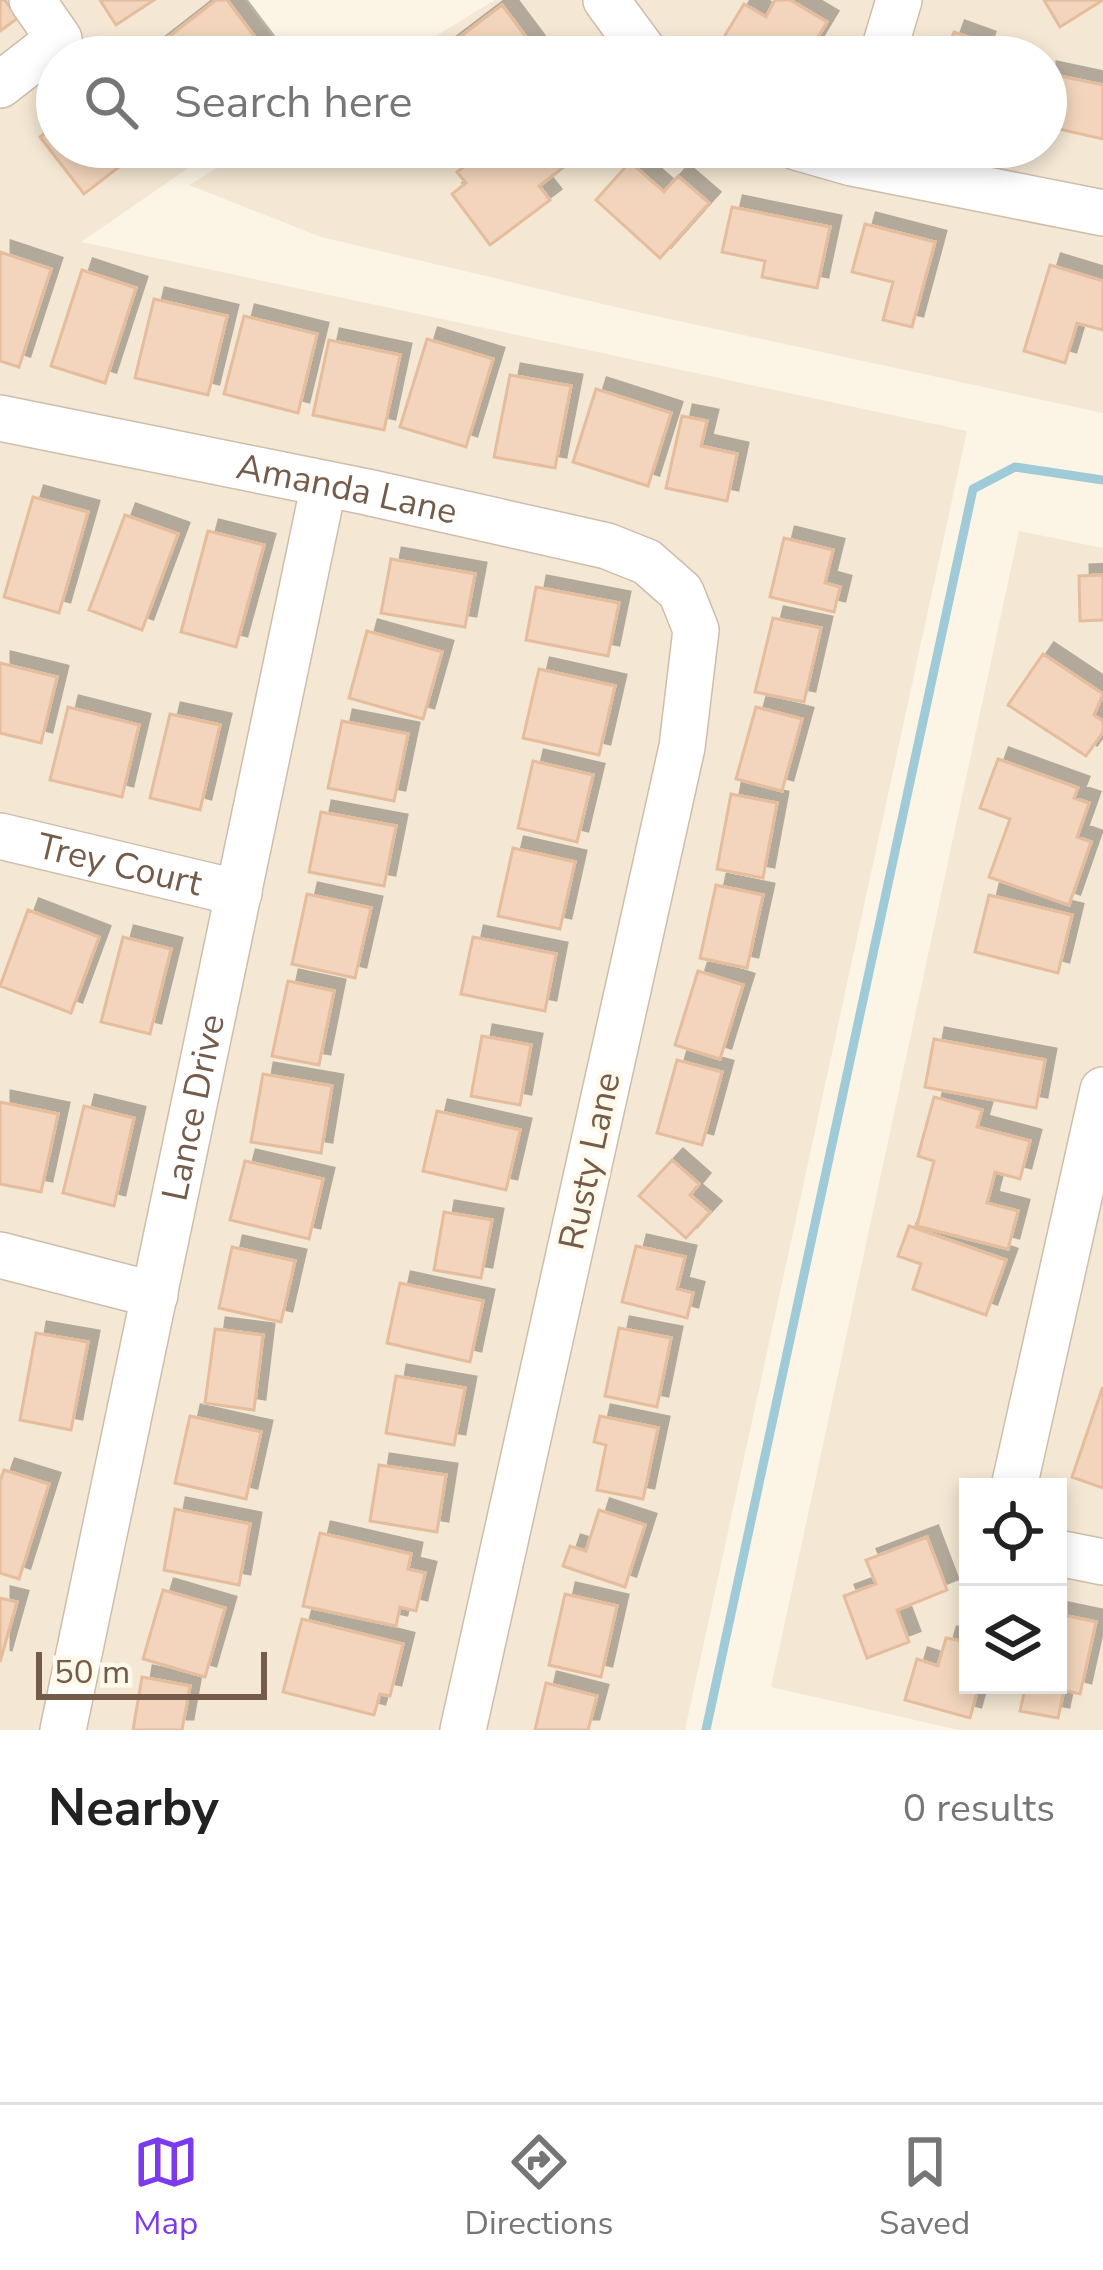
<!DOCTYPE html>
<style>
body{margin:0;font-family:"Nunito Sans",sans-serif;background:#f2f2f2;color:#222}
.controls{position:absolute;right:36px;bottom:36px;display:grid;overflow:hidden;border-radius:0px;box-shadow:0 6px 18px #0003}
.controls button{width:108px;height:108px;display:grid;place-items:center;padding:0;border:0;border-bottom:3px solid #e0e0e0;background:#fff;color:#222;font:60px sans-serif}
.scale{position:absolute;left:36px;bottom:30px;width:231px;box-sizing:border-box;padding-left:12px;border:6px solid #755c4a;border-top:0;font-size:33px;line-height:42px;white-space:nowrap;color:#755c4a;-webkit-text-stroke:9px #fff9eb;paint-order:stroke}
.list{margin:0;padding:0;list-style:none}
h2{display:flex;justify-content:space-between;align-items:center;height:156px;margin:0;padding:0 48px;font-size:51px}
h2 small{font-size:39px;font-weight:400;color:#767676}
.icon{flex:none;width:66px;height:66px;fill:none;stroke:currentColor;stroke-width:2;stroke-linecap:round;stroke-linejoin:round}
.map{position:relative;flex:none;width:1103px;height:1730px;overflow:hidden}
.search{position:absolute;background:#fff;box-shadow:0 6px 18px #0003;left:36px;right:36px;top:36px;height:132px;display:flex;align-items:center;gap:30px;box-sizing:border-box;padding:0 42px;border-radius:66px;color:#767676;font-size:45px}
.sheet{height:372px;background:#fff}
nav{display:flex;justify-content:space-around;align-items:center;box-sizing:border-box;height:168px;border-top:3px solid #e0e0e0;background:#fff;font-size:33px;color:#767676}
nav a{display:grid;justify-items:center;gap:6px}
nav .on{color:#7c3aed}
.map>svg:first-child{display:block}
</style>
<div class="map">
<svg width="1103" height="1730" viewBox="0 0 1103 1730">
<defs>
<filter id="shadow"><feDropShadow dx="11" dy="-11" stdDeviation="0" flood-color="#0004"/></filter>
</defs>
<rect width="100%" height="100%" fill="#fcf5e5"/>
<!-- residential -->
<path fill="#f4e7d3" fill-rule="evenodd" d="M 0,0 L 245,0 L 287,57 L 57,57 L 57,147 L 219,147 L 81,242 L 967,431 L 685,1730 L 0,1730 Z
M 495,0 L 1103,0 L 1103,413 L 637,312 L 321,237 L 189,185 L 252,147 L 1046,147 L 1046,57 L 401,57 Z
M 1019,531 L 1103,548 L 1103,1730 L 959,1730 L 771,1687 ZM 968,1487 L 1058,1487 L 1058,1685 L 968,1685 Z"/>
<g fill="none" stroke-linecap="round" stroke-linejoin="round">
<!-- stream -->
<path stroke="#9fcbd8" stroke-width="9" d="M 706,1730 L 973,489 L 1015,467 L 1103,480"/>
</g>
<!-- building -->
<path fill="#f2d5bc" stroke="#e5bd9d" stroke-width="3" filter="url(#shadow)" d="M 0,0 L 5,0 L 18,18 L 0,31 Z
M 100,0 L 154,0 L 116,25 Z
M 216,0 L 227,0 L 267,53 L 261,57 L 143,57 Z
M 775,0 L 790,0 L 827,22 L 806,57 L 746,57 L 721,42 L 744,4 L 766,17 Z
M 1044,0 L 1103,0 L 1060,27 Z
M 502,5 L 541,57 L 450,57 L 444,49 Z
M 954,32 L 984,43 L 979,57 L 945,57 Z
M 1046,73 L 1103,85 L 1103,139 L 1046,126 Z
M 57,123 L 57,147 L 145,147 L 84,194 L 40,137 Z
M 490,147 L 590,147 L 539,186 L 550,200 L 490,245 L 452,194 L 466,183 L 457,172 Z
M 630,162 L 664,192 L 678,176 L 709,203 L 660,258 L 596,200 Z
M 732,207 L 830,227 L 817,288 L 762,277 L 765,261 L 722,252 Z
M 865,224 L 935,242 L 912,327 L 883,320 L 893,282 L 852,272 Z
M 0,252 L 51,269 L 19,367 L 0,361 Z
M 1050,265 L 1103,281 L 1103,330 L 1077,323 L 1065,363 L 1024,351 Z
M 82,270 L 136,288 L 105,383 L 51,366 Z
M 154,299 L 227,316 L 208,395 L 135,378 Z
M 244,316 L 317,334 L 298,413 L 224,394 Z
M 427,339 L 493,359 L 466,447 L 400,427 Z
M 329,340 L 400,355 L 384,430 L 313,415 Z
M 510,375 L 571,386 L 555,468 L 494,457 Z
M 596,389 L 671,413 L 648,486 L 573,462 Z
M 682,416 L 707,421 L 701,446 L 737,454 L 727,501 L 666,488 Z
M 33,497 L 88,512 L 59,613 L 4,597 Z
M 125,515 L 178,534 L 142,630 L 89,610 Z
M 208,531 L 264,545 L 236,647 L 181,632 Z
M 784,538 L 833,550 L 825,583 L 840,587 L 834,612 L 770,597 Z
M 391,559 L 475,574 L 465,627 L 381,613 Z
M 1103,575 L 1103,620 L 1080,621 L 1079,576 Z
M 536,587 L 619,603 L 608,656 L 526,640 Z
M 773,618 L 821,628 L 804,702 L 755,692 Z
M 367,631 L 442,652 L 423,719 L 349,698 Z
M 1043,654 L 1103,694 L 1094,715 L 1103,721 L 1103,732 L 1086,756 L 1008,705 Z
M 0,663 L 57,677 L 41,743 L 0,733 Z
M 539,669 L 615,686 L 599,755 L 523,738 Z
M 68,707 L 139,725 L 122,797 L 50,780 Z
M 756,707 L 802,719 L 782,791 L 736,779 Z
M 170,714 L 220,725 L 200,810 L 150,798 Z
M 342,721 L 408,734 L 394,801 L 328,788 Z
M 998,759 L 1078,788 L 1074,798 L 1089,803 L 1077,837 L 1091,842 L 1069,905 L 989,877 L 1010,819 L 980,808 Z
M 533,761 L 593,775 L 577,842 L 518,828 Z
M 731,794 L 777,803 L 763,878 L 717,869 Z
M 321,812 L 396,826 L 384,886 L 309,872 Z
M 513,848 L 575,862 L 560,929 L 498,916 Z
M 716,885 L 763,895 L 747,968 L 700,958 Z
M 307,894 L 371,908 L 355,978 L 292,964 Z
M 989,895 L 1072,915 L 1058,973 L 975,952 Z
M 28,910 L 99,937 L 71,1013 L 0,986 Z
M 123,937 L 171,949 L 150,1034 L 101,1022 Z
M 473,937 L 556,954 L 545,1011 L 461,994 Z
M 698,971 L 743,985 L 720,1059 L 675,1045 Z
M 288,981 L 334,991 L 319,1065 L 272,1056 Z
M 482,1036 L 531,1045 L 520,1105 L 471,1096 Z
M 934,1039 L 1045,1060 L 1036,1108 L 925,1087 Z
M 677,1060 L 722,1072 L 702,1145 L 657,1133 Z
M 263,1074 L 332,1086 L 321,1153 L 251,1142 Z
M 934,1097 L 982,1110 L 977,1127 L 1030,1141 L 1020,1179 L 995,1172 L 987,1203 L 1018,1211 L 1008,1249 L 917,1226 L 934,1161 L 918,1156 Z
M 0,1102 L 58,1114 L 41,1192 L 0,1184 Z
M 84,1106 L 134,1118 L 114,1206 L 63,1193 Z
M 437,1111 L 520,1130 L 506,1190 L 423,1171 Z
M 672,1160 L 699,1184 L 690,1195 L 710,1212 L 686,1238 L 639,1196 Z
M 245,1161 L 323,1179 L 309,1239 L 230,1220 Z
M 444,1212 L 492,1220 L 481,1278 L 434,1270 Z
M 909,1226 L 1006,1260 L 986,1315 L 913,1289 L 921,1264 L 898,1256 Z
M 636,1246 L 685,1257 L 677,1289 L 693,1293 L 687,1318 L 622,1302 Z
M 232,1247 L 295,1261 L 281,1322 L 219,1308 Z
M 400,1283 L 483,1301 L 470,1362 L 387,1343 Z
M 619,1328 L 671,1338 L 657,1407 L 605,1396 Z
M 215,1329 L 263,1335 L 254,1410 L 205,1403 Z
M 36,1333 L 88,1342 L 71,1430 L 20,1420 Z
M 396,1376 L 465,1388 L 454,1445 L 386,1433 Z
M 1102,1389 L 1103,1390 L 1103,1488 L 1072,1477 Z
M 190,1416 L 261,1432 L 246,1499 L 175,1483 Z
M 600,1416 L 658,1428 L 643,1499 L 597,1490 L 606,1445 L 594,1442 Z
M 379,1465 L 446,1475 L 437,1532 L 370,1521 Z
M 4,1470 L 49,1484 L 19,1579 L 0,1573 L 0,1481 Z
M 175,1509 L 250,1524 L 239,1585 L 164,1570 Z
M 599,1510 L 645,1525 L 625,1587 L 563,1566 L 570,1546 L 586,1551 Z
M 320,1533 L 411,1554 L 408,1569 L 425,1573 L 416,1611 L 400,1607 L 396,1626 L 303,1606 Z
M 927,1537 L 947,1590 L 897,1610 L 909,1642 L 867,1658 L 844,1596 L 876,1584 L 866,1560 Z
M 163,1590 L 225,1608 L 205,1677 L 143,1659 Z
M 565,1594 L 617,1606 L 601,1677 L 549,1665 Z
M 0,1598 L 17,1602 L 0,1662 Z
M 1058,1614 L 1096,1622 L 1080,1694 L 1064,1690 L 1058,1718 L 1020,1711 L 1026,1685 L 1058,1685 Z
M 302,1619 L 403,1644 L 390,1696 L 380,1694 L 374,1715 L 283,1692 Z
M 946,1638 L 968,1642 L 968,1685 L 979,1685 L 970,1718 L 905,1700 L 917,1659 L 938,1666 Z
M 142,1677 L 190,1686 L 182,1730 L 133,1730 Z
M 546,1683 L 597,1696 L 588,1730 L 535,1730 Z"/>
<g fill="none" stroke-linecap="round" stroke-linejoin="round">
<!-- minor casing -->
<g stroke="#cebdab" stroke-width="48">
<g id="minor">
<path d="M 606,0 L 648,57"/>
<path d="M 882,57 L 899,0"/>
<path d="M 0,85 L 59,39 L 32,0"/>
<path d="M 796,147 L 852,163 L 1103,213"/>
<path id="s1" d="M 0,418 L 367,492 L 607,546 L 647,562 L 681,592 L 696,630 L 682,747 L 463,1730"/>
<path id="s2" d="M 0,836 L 239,893"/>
<path d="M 0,1255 L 155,1295"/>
<path d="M 1014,1487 L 1103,1090"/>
<path d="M 1058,1553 L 1103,1562"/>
<path id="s3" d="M 63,1730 L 324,484"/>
</g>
</g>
<!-- minor -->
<use href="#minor" stroke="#fff" stroke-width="45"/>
</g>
<g text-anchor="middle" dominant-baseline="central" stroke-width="9" stroke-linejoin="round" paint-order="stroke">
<!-- street labels -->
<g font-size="36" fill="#755c4a" stroke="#fff9eb">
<text stroke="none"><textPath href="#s1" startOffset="354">Amanda Lane</textPath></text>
<text stroke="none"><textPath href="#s2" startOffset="123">Trey Court</textPath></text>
<text stroke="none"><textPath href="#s3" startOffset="636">Lance Drive</textPath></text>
<text transform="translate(590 1161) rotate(-78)">Rusty Lane</text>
</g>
</g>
</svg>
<div class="controls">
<button><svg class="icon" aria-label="locate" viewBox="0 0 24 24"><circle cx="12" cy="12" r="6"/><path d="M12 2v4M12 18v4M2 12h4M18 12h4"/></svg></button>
<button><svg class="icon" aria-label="layers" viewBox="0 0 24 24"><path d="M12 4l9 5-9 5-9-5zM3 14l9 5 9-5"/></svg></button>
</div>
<div class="scale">50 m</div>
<div class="search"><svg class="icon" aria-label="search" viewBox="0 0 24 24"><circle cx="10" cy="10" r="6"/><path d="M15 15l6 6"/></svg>Search here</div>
</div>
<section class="sheet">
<h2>Nearby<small>0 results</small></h2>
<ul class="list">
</ul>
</section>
<nav>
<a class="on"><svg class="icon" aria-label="map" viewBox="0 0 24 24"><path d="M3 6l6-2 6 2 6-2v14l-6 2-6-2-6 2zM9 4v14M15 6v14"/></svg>Map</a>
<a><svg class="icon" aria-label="directions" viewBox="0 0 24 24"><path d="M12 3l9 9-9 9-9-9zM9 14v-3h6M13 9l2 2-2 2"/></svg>Directions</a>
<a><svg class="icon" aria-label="saved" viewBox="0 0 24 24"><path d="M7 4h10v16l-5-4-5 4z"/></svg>Saved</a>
</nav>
